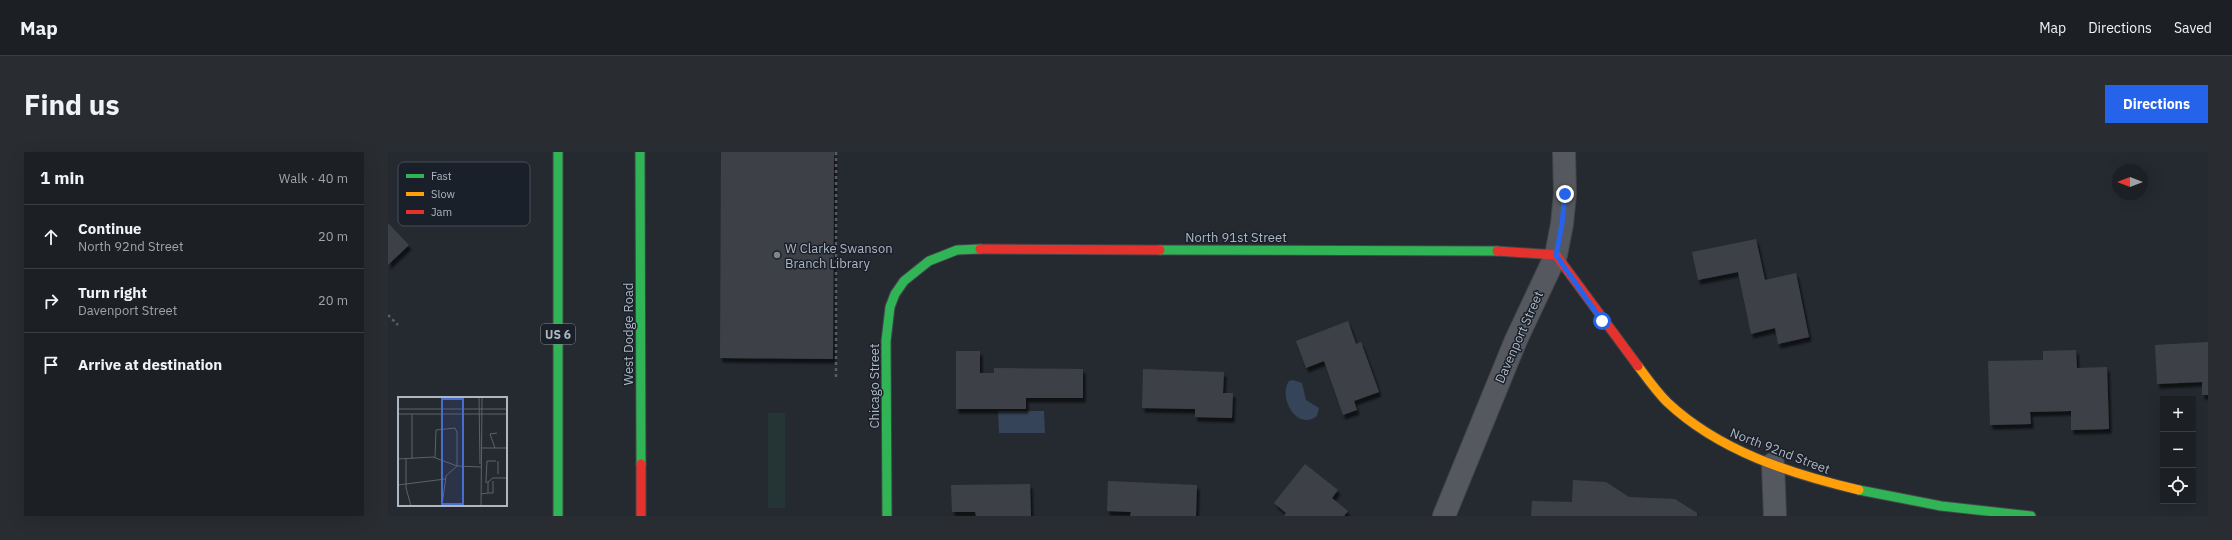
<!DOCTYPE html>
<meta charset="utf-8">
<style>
body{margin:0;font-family:"IBM Plex Sans",sans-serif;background:#292d31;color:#f1f3f6}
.controls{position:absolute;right:12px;bottom:12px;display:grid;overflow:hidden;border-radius:0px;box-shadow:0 4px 16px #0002}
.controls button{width:36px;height:36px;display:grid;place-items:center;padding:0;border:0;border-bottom:1px solid #3a3e41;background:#1c2024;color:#f1f3f6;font:20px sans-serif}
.compass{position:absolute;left:1724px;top:12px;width:36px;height:36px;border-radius:50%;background:#1c2024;box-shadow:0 4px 16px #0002;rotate:270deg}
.stop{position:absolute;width:12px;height:12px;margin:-9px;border:3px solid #2563eb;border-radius:50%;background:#fff}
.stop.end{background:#2563eb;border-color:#fff;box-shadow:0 1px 4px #0008}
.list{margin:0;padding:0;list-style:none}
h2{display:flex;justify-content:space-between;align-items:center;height:52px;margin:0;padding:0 16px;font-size:17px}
h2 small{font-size:13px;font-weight:400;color:#a0a3a6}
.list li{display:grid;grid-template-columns:26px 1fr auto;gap:12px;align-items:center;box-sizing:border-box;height:64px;padding:0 16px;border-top:1px solid #3a3e41}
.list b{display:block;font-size:15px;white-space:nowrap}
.list p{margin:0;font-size:13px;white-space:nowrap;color:#a0a3a6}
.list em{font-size:13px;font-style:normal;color:#a0a3a6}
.icon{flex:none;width:22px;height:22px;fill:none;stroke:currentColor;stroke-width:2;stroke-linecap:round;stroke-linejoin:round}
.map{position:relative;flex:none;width:1820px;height:364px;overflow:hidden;border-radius:0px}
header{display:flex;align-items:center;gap:24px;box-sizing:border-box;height:56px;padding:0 20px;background:#1c2024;border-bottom:1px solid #3a3e41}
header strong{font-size:19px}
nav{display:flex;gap:22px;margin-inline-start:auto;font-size:14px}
.intro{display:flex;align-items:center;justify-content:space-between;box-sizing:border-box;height:96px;padding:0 24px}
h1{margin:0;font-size:28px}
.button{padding:10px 18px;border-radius:0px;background:#2563eb;color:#fff;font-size:14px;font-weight:700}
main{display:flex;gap:24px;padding:0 24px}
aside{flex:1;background:#1c2024;border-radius:0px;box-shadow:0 4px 16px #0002}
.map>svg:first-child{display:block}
</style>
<header>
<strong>Map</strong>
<nav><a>Map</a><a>Directions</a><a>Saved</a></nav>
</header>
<div class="intro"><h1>Find us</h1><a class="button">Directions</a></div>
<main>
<aside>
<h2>1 min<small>Walk · 40 m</small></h2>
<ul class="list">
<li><svg class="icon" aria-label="ahead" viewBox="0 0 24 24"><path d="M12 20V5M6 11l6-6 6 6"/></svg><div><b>Continue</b><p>North 92nd Street</p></div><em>20 m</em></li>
<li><svg class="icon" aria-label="right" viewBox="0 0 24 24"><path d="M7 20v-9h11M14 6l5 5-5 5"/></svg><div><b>Turn right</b><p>Davenport Street</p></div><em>20 m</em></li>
<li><svg class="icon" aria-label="arrive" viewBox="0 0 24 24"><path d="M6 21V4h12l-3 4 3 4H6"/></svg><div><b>Arrive at destination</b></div></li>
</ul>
</aside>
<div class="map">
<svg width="1820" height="364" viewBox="0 0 1820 364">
<defs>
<filter id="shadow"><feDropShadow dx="2.5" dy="4.5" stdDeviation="1" flood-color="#0009"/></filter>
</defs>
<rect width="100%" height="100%" fill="#252a30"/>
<!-- green -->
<path fill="#253536" d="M 380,261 L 397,261 L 397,356 L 380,356 Z"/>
<!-- water -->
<path fill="#354458" d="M 905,228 L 914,231 L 918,248 L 931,256 L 929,264 C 908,280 890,244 901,229 Z
M 610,259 L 656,259 L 657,281 L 611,281 Z"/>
<!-- building -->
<path fill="#3d4147" filter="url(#shadow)" d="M 333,0 L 446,0 L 445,207 L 332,206 Z
M 0,71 L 21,93 L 0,113 Z
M 1368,87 L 1377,128 L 1408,121 L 1421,185 L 1390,192 L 1387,176 L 1363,182 L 1350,120 L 1310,128 L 1304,100 Z
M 960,169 L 968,192 L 973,190 L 991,240 L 966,249 L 969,258 L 955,263 L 936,209 L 918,216 L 908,189 Z
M 1820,190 L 1820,243 L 1814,243 L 1814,230 L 1769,232 L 1767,193 Z
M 1688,198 L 1689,216 L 1719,215 L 1721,277 L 1683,278 L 1683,259 L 1642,260 L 1643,272 L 1602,273 L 1600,209 L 1655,208 L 1655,199 Z
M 568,199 L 592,199 L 592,221 L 606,221 L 606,216 L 695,217 L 695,246 L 638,246 L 638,257 L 568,257 Z
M 755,217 L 836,220 L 835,241 L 845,241 L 844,266 L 807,265 L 807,257 L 754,256 Z
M 917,312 L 950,338 L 944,346 L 960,359 L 956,364 L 896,364 L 898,361 L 886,351 Z
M 1185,328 L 1218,330 L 1241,345 L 1287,347 L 1309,361 L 1309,364 L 1143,364 L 1144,349 L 1184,350 Z
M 720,329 L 809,333 L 808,364 L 742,364 L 743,360 L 719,359 Z
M 642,332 L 643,364 L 588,364 L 587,360 L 564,360 L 563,333 Z"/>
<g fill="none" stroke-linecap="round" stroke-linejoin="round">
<!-- street casing -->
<g stroke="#42464b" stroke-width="24">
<path id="street" d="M 1385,312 L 1387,364
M 1056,364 L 1128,188 L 1168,103 L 1174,72 L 1177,42 L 1176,0"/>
</g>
<!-- fast casing -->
<g stroke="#42464b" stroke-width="11">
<path id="fast" d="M 170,0 L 170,364
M 252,0 L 253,312
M 772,98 L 1109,99
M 1471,338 L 1553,354 L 1643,364
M 499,364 L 498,189 L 502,155 L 507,142 L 516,129 L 541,109 L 569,98 L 592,97"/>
</g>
<!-- slow casing -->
<g stroke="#42464b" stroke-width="11">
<path id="slow" d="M 1250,214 C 1259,226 1268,239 1279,250 C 1331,299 1403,322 1471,338"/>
</g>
<!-- jam casing -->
<g stroke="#42464b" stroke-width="11">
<path id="jam" d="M 592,97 L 772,98
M 1109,99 L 1168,103 L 1250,214
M 253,312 L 253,364"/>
</g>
<!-- path -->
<path stroke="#585d62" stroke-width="2.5" stroke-dasharray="3 3" stroke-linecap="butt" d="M 34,19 L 75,19
M 0,163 L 10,173
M 448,225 L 448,0"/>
<!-- street -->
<use href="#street" stroke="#55585e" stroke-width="22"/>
<!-- fast -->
<use href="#fast" stroke="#30b455" stroke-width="9"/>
<!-- slow -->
<use href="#slow" stroke="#ff9f0a" stroke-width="9"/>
<!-- jam -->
<use href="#jam" stroke="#e5322d" stroke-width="9"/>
</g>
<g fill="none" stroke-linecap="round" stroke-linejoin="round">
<!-- route -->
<path stroke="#2563eb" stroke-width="5" d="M 1177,42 L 1174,72 L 1168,103 L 1214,169"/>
</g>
<!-- markers -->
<circle fill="#7e858f" stroke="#192029" stroke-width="1.5" cx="389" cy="103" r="4"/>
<g text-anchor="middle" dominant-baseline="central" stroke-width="3" stroke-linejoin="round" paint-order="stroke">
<!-- shield labels -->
<rect fill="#192029" stroke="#818994" stroke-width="1" x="153" y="172" width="34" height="20" rx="3"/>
<g font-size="12" font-weight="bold" fill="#aeb6c2">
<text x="170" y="182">US 6</text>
</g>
<!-- street labels -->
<g font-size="13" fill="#aeb6c2" stroke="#192029">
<text x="848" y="85">North 91st Street</text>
<text transform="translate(240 182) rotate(-90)">West Dodge Road</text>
<text transform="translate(1131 185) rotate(-66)">Davenport Street</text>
<text transform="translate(486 234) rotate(-90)">Chicago Street</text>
<text transform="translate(1392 299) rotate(21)">North 92nd Street</text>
</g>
<!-- poi labels -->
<g font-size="13" fill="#aeb6c2" stroke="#192029" text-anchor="start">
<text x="397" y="96">W Clarke Swanson<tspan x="397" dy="15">Branch Library</tspan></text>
</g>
</g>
<!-- overview -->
<g transform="translate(10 245)">
<rect width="109" height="109" fill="#252a30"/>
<path fill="none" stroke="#5c626a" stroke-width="1" d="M 81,0 L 82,67M 0,12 L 109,12M 0,17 L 109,17M 14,17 L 14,62M 84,51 L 109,51M 97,51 L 92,37 L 99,36M 37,61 L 38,33 L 57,31 L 59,35 L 59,69 L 48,79 L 44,109M 0,62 L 35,60 L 59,69 L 83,70M 8,62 L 8,91 L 13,109M 100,64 L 100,77M 88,84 L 89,64 L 98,64M 90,85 L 95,81 L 109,81M 0,88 L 47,82M 90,96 L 95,96 L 95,84M 83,97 L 90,96 L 90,85 L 87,85M 83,109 L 84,0"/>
<path fill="#486dd1" fill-opacity="0.15" stroke="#486dd1" stroke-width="2" d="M 44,2 L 65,2 L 65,107 L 44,107 Z"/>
<rect width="109" height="109" fill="none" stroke="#aeb6c2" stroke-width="2"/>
</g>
<!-- legend -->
<rect x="10" y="10" width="132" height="64" rx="6" fill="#192029" stroke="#464d57" stroke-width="1"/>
<rect x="18" y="22" width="18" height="4" fill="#30b455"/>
<rect x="18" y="40" width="18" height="4" fill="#ff9f0a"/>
<rect x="18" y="58" width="18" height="4" fill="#e5322d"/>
<g font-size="11" fill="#aeb6c2">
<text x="43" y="28">Fast</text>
<text x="43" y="46">Slow</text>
<text x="43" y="64">Jam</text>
</g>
</svg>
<div class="controls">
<button>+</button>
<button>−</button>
<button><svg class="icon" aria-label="locate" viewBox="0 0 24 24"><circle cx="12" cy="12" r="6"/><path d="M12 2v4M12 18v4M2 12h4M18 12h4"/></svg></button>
</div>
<svg class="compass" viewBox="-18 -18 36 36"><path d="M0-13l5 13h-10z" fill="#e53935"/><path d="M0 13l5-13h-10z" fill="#a0a3a6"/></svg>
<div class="stop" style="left:1214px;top:169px"></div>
<div class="stop end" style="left:1177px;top:42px"></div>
</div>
</main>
